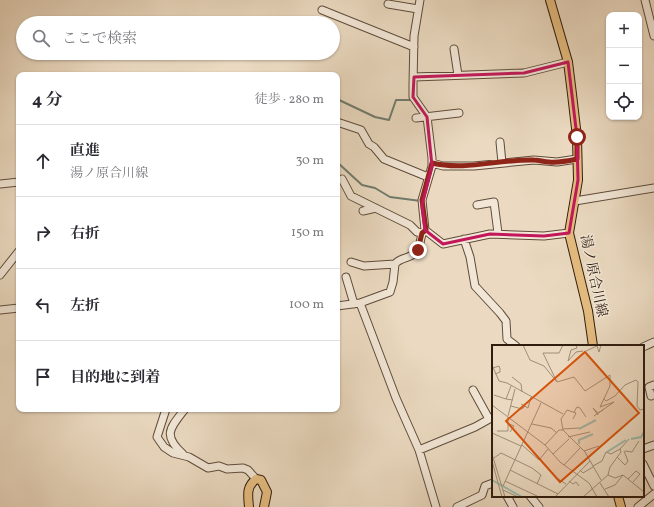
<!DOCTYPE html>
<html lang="ja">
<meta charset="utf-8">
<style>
body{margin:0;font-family:Vollkorn,"Noto Serif JP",serif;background:#f7f7f7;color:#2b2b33}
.controls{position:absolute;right:12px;top:12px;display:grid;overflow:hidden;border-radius:8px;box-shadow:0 1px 3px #0004}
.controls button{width:36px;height:36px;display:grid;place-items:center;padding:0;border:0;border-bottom:1px solid #e1e1e2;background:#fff;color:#2b2b33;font:20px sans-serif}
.stop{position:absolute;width:12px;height:12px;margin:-9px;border:3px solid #8f2418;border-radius:50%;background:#fff}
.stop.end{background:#8f2418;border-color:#fff;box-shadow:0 1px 4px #0008}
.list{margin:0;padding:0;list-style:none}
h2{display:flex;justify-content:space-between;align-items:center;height:52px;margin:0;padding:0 16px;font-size:17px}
h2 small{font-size:13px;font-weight:400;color:#7c7c81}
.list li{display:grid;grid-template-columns:26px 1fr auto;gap:12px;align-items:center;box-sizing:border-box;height:72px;padding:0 16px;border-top:1px solid #e1e1e2}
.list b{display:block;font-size:15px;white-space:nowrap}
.list p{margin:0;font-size:13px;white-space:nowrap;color:#7c7c81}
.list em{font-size:13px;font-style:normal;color:#7c7c81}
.icon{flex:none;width:22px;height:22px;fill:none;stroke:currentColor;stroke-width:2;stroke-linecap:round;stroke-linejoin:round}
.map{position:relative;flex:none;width:654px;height:507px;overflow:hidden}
.search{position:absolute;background:#fff;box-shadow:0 1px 3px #0004;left:16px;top:16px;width:324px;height:44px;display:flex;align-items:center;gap:10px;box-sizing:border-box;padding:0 14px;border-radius:22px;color:#7c7c81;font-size:15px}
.panel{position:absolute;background:#fff;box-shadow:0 1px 3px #0004;left:16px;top:72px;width:324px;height:340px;border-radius:8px}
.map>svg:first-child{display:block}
</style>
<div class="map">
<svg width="654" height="507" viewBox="0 0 654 507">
<rect width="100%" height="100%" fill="#ebdac1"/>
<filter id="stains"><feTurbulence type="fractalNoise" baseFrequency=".005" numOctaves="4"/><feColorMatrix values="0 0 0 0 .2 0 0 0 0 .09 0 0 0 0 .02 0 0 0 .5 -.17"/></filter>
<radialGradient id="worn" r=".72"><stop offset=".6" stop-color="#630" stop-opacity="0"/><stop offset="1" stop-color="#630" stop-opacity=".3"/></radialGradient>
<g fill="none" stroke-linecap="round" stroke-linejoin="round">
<!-- stream -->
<path stroke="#6f7c6e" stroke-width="2" d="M 337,99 L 375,117 L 389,120 L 396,100 L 410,100
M 337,162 L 362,185 L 375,188 L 390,197 L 421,201"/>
<!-- minor casing -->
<g stroke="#5f4c3b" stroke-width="9">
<path id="minor" d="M 420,0 L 414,36 L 413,84 L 413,97 L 427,117 L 432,158 L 432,166 L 422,200 L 425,230 L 443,244 L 490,234 L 544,236 L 569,233
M 645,0 L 654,36
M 388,4 L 418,9
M 322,10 L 414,47
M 454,49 L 458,75
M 414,77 L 524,73 L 568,62
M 416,118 L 459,113
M 337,122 L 361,130 L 369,144 L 374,147 L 384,159 L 428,177
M 500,142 L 502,163
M 432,163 L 443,166 L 474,166 L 534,160 L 557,162 L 577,159
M 342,179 L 351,196 L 410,225 L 417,232 L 422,233
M 0,184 L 19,182
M 575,201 L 654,188
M 477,205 L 494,202 L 498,233
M 363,211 L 376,208
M 464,239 L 470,257 L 475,286 L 500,313 L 506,321 L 507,339 L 516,346
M 351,262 L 364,266 L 395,264
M 0,275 L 19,251
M 346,277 L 354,304
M 360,303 L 396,398 L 419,450 L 436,507
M 337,306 L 360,303 L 390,292 L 393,282 L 395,264 C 400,257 411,259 417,251 C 422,244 419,235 425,230
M 0,310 L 19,308
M 643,347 L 654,342
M 473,390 L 489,419
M 651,396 L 649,387 L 654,385
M 166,409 L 157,437 L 164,447 L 173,453 L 189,457 L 208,468 L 219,466 L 227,469 L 243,468 L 248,470 L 256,479
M 643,449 L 654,445
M 419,450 L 475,427 L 493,417
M 183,454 C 162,435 170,428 185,409
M 643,464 L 654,486
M 507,496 L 513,507
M 530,496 L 539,507
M 457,507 L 482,495 L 485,486 L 493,483
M 638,507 L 654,494"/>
</g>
<!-- major casing -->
<g stroke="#301d0e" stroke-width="10">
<path id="major" d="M 550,0 L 568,62 L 572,94 L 577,137 L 578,180 L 569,233 L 588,311 L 593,346
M 618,496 L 621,507
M 249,507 C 248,495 246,487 256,479 L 261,480 L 267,492 L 264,507"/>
</g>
<!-- minor -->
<use href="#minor" stroke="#f2e7d7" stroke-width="7"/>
<!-- major -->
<use href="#major" stroke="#e6bd80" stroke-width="8"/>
</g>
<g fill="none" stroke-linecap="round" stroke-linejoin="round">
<!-- route -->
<path stroke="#8f2418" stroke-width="5" d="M 418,250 L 422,233 L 426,230 L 422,200 L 432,163 C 466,171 499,159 534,160 C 539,160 544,162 549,162 C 558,163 568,161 577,159 L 577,137"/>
</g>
<!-- marked area -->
<path fill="none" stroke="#c2185b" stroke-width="3" stroke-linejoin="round" d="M 568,62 L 577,137 L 578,180 L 569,233 L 544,236 L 490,234 L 443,244 L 425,230 L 422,205 L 432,166 L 427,117 L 413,97 L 414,77 L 524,73 Z"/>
<g text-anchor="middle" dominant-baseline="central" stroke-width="3" stroke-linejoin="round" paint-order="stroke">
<!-- street labels -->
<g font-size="14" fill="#301d0e" stroke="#f2e7d7">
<text transform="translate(593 276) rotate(78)">湯ノ原合川線</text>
</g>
</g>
<!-- overview -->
<g transform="translate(492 345)">
<rect width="152" height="152" fill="#ebdac1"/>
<path fill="none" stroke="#99bbae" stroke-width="2" d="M 87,84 L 104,75M 139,94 L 149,92 L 152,87M 87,99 L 87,95 L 101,89M 115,107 L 134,95M 0,135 L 30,152"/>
<path fill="none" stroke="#a08e79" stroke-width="1" d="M 31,0 L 38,15 L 52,21 L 65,37 L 51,8 L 67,8 L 71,0M 84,0 L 85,3 L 79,5 L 76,16 L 84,7 L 91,6M 94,6 L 105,1 L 107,7 L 109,0M 0,20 L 7,36 L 15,38 L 71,69M 1,23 L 7,21 L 8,24 L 8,27 L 3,29M 20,32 L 29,39 L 30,47M 65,37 L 82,32 L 93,46 L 118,30 L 118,41 L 108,62 L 122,57 L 102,71M 19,41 L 14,54 L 21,55M 2,50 L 14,54M 112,54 L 114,56 L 123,51 L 133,40 L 144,35 L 146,37 L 145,61 L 148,65 L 152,64M 29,59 L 36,63 L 39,52M 0,60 L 53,100 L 68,117 L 97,138 L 105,152M 19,61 L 30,64 L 33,61M 82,67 L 85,62 L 88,63 L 94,72M 106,70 L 101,63 L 106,68 L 111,65M 16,71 L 23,44M 81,74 L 84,68 L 75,65 L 69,74 L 71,85 L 93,107 L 109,135M 15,78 L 22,81 L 18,87M 40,79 L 59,83 L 65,88M 71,84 L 87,83M 5,86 L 16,86 L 16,72M 0,88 L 29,101M 76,92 L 98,87M 30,100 L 47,115 L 56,104M 53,100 L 67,85 L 71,85M 92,106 L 107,101M 133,106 L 140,107 L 147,96M 0,109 L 13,152M 61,109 L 77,94M 125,112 L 133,120 L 136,116 L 132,106M 2,113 L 9,108 L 40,123 L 49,130 L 45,139M 0,116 L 10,152M 72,120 L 89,102M 101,121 L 110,116 L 114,107 L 119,109 L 128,104 L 137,94M 18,125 L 66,149M 88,125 L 91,128 L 101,122M 116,130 L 123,133 L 131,130 L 152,147M 63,132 L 74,139M 136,134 L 144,126 L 148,129 L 141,137M 13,136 L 45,151M 77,136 L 81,139 L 84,137 L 87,141M 108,138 L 117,152M 11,141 L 49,58M 113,144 L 123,140 L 131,130M 11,145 L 26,152M 63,152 L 98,116M 91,152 L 116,130 L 118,122 L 129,107 L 128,104"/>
<path fill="#d6530c" fill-opacity="0.15" stroke="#d6530c" stroke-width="2" d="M 93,7 L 147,68 L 68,137 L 14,76 Z"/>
<rect width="152" height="152" fill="none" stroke="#301d0e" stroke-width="2"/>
</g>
<rect width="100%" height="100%" filter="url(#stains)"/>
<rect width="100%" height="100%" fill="url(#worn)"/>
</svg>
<div class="controls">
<button>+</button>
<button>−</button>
<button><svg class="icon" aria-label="locate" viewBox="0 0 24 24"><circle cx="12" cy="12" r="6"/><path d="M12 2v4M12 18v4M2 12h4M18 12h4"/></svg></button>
</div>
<div class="stop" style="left:577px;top:137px"></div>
<div class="stop end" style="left:418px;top:250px"></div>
<div class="search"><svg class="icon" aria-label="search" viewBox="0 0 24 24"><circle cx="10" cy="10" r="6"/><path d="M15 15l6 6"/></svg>ここで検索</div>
<section class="panel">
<h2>4 分<small>徒歩 · 280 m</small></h2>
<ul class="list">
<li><svg class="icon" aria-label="ahead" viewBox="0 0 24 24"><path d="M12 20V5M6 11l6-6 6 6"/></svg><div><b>直進</b><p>湯ノ原合川線</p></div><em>30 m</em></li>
<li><svg class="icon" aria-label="right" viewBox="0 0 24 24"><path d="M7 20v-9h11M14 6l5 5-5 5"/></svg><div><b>右折</b></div><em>150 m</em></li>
<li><svg class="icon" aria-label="left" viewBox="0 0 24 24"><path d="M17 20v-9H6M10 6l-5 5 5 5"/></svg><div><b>左折</b></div><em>100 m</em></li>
<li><svg class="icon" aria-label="arrive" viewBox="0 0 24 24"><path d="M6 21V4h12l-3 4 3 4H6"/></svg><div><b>目的地に到着</b></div></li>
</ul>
</section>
</div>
